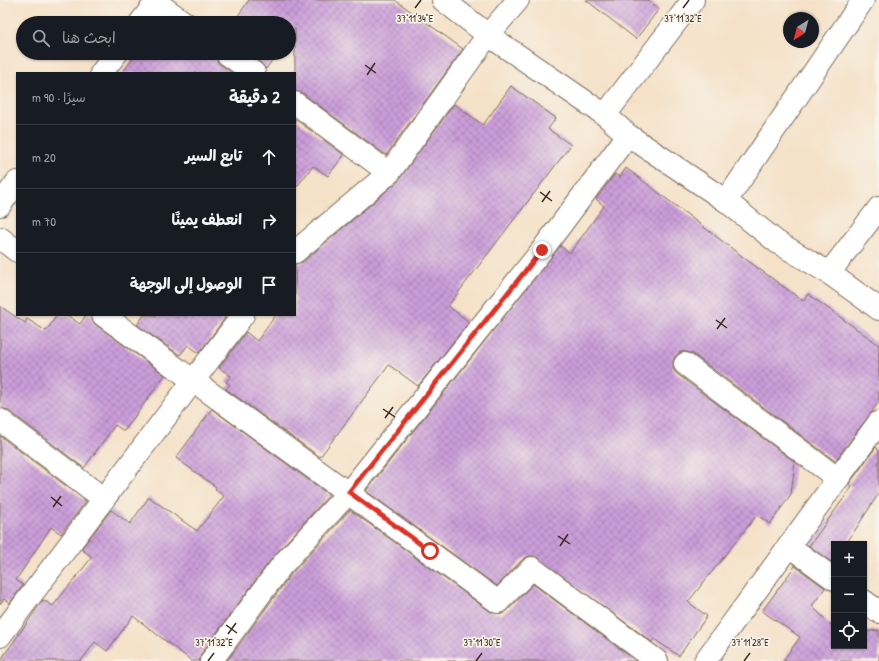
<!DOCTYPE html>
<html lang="ar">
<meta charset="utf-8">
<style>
body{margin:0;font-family:"Patrick Hand","Playpen Sans Arabic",sans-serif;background:#242831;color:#f1f3f6;direction:rtl}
.controls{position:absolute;right:12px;bottom:12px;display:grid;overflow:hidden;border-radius:0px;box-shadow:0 1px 3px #0004}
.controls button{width:36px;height:36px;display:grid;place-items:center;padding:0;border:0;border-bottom:1px solid #363941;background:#171b24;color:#f1f3f6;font:20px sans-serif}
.compass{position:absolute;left:783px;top:12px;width:36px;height:36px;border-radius:50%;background:#171b24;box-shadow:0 1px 3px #0004;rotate:216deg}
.stop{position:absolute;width:12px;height:12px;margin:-9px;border:3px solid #d93025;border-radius:50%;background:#fff}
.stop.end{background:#d93025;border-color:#fff;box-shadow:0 1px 4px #0008}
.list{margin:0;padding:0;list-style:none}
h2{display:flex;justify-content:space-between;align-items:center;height:52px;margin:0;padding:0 16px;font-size:17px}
h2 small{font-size:13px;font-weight:400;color:#9ea1a6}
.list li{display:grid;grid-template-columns:26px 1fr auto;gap:12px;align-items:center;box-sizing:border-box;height:64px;padding:0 16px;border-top:1px solid #363941}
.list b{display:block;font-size:15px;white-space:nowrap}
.list em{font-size:13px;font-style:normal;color:#9ea1a6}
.icon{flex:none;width:22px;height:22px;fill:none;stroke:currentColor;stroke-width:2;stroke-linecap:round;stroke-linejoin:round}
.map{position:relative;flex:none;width:879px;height:661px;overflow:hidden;direction:ltr}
.search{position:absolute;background:#171b24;box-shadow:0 1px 3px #0004;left:16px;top:16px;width:280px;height:44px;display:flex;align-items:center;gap:10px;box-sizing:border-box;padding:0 14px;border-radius:22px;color:#9ea1a6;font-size:15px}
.panel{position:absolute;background:#171b24;box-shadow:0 1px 3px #0004;left:16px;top:72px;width:280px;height:244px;border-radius:0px;direction:rtl}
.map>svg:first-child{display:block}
</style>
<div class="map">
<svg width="879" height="661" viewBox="0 0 879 661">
<defs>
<pattern id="building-cross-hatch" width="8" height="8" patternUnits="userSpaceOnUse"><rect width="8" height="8" fill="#cb9eda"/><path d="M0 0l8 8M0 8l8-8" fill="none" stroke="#a681b0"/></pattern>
</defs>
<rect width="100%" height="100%" fill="#f7f3e8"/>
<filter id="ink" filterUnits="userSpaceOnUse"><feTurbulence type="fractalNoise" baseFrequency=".025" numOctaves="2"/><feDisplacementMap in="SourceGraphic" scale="8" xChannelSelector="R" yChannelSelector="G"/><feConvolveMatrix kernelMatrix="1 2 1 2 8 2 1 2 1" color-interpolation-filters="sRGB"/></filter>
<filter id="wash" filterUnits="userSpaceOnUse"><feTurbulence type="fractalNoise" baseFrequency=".012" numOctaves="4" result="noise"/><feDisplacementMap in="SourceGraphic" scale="16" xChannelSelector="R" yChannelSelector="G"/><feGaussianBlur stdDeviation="0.9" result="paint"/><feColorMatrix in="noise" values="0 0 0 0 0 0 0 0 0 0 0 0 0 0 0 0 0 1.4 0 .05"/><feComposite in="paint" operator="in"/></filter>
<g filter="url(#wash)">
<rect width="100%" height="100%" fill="#f5e1c8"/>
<g id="blocks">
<!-- building -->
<path fill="url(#building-cross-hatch)" d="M 249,0 L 395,0 L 463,49 L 386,155 L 302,93 L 295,91 L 295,28 L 289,36 L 289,23 L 233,23 Z
M 586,0 L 648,0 L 659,9 L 636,39 Z
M 137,53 L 214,53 L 218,63 L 232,73 L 122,73 Z
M 248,53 L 277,53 L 266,69 L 261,63 Z
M 511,86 L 556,118 L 548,129 L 571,145 L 448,306 L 469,322 L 418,386 L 389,365 L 320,457 L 226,389 L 230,385 L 226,382 L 231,376 L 219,368 L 246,332 L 257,341 L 276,315 L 295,315 L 295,264 L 303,262 L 397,182 L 454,104 L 483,125 Z
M 295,119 L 344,155 L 328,176 L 313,166 L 295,189 Z
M 626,168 L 747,260 L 803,301 L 808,294 L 879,345 L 879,402 L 835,461 L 693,354 L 687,352 L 680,352 L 675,357 L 673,362 L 673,369 L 677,374 L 795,462 L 791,494 L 770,524 L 757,515 L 688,602 L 707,616 L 679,656 L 654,639 L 652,642 L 534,556 L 529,556 L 523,559 L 497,586 L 366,491 L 560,246 L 570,253 L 604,206 L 596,199 L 615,174 L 620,177 Z
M 0,306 L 25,323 L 27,319 L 46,331 L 57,315 L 67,315 L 80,324 L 86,315 L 91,315 L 92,320 L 96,325 L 165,375 L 124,431 L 115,425 L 84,468 L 8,410 L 0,408 Z
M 144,315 L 222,315 L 225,318 L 199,353 L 188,345 L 180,355 L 137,325 Z
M 212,409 L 329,495 L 272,558 L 201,654 L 199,661 L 192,661 L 133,616 L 107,651 L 95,642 L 81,661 L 0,661 L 43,600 L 53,606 L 92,557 L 81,549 L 111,510 L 130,524 L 149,497 L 197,531 L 224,496 L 215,489 L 216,487 L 176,458 Z
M 0,436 L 86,501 L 61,534 L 51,527 L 16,580 L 23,585 L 10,603 L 4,599 L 0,604 Z
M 876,447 L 879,451 L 879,493 L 846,544 L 834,544 L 834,564 L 809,546 L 852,487 L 849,484 Z
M 350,510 L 491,612 L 502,614 L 507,611 L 533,584 L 636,661 L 227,661 L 292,573 Z
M 795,566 L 825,588 L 812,606 L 834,628 L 834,646 L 864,646 L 864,632 L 879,630 L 879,661 L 783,661 L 800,637 L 762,611 Z"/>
</g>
</g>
<g filter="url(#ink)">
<use href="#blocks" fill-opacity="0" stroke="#7c6a5a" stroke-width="1"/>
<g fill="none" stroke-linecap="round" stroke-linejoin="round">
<!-- street casing -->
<g stroke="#7c6a5a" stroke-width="24">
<path id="street" d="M 443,0 L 488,35 L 605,115 L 628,135 L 726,201 L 777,242 L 829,273 L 879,309
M 156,2 L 185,23
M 226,53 L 254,73
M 295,103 L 389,173
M 605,115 L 693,0
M 726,201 L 863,0
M 0,238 L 17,251
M 295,252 L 389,173 L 488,35 L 518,0
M 829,273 L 879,208
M 103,315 L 498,602 L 532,568 L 657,661
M 685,364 L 838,479
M 0,420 L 104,499
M 789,546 L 834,579
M 864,601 L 879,612
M 0,636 L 243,315
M 211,661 L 282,565 L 349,492 L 542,250 L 628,135
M 705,661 L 879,422"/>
</g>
<!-- secondary casing -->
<g stroke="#7c6a5a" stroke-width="24">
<path id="secondary" d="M 140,23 L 158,0
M 101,73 L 117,53
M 0,205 L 17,182"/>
</g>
<!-- street -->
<use href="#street" stroke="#fff" stroke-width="22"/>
<!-- secondary -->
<use href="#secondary" stroke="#fff" stroke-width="22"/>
</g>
</g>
<g fill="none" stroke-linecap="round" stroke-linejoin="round" filter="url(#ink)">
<!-- route -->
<path stroke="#d93025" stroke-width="5" d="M 430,551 L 349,492 L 542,250"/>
</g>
<!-- ticks -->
<path fill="none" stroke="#3b2a1e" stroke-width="1.5" d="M 415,8 L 421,0M 683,8 L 689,0M 365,65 L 376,73M 367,75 L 375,63M 540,192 L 552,201M 542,202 L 550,191M 716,320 L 727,328M 717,329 L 725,318M 383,409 L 395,417M 385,418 L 393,407M 51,497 L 62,506M 53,507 L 61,496M 558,536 L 570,544M 560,546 L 568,534M 226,625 L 237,633M 228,634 L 236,623M 208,661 L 214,653M 476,661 L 482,653M 744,661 L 750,653"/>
<g font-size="10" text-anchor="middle" fill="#3b2a1e" stroke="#f7f3e8" stroke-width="3.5" stroke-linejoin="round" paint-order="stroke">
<text x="415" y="22">37°11'34"E</text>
<text x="683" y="22">37°11'32"E</text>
<text x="214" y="646">37°11'32"E</text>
<text x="482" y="646">37°11'30"E</text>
<text x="750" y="646">37°11'28"E</text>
</g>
</svg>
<div class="controls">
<button>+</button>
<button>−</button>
<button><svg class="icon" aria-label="locate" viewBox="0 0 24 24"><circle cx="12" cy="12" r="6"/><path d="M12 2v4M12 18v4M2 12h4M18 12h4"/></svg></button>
</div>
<svg class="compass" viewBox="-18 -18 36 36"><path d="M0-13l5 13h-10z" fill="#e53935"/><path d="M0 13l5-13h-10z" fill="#9ea1a6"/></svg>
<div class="stop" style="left:430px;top:551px"></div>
<div class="stop end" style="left:542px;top:250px"></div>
<div class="search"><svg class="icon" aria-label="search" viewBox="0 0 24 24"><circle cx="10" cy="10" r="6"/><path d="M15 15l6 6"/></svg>ابحث هنا</div>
<section class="panel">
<h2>2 دقيقة<small>سيرًا · 90 m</small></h2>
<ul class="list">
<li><svg class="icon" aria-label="ahead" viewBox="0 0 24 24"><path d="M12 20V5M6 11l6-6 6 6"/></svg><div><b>تابع السير</b></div><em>20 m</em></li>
<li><svg class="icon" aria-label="right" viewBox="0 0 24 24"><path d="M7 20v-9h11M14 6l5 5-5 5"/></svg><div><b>انعطف يمينًا</b></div><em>70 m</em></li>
<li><svg class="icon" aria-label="arrive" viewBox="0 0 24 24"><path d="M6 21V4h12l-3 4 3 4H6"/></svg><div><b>الوصول إلى الوجهة</b></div></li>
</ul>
</section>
</div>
